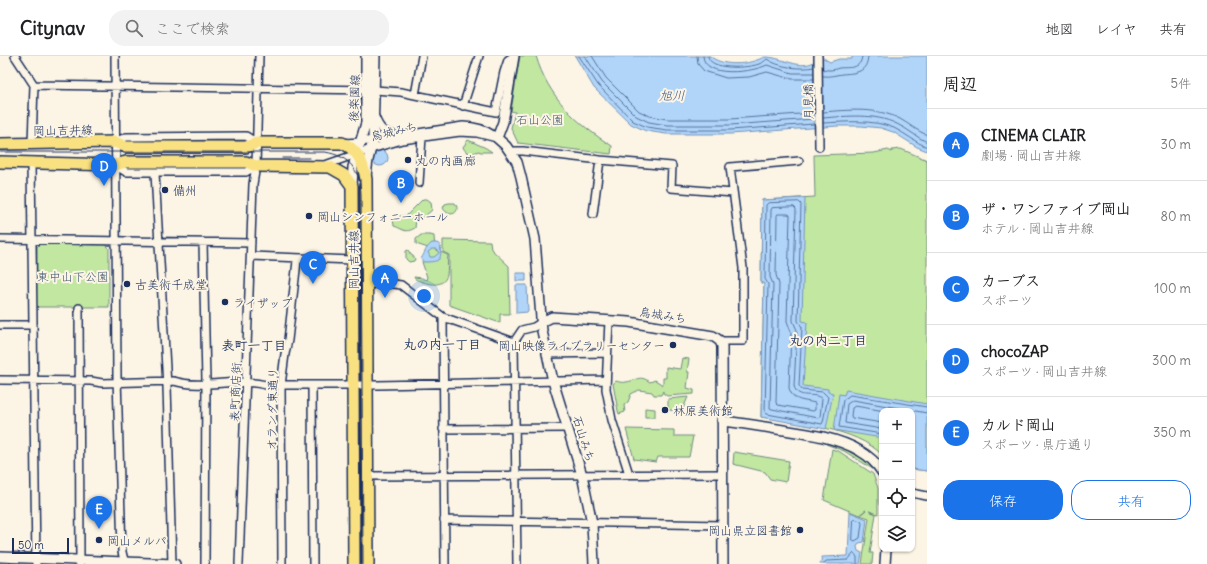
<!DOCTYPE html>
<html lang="ja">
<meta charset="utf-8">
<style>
body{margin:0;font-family:Delius,"Klee One",sans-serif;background:#f2f2f2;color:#202124}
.controls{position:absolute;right:12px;bottom:12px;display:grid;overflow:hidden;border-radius:8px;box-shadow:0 1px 3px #0004}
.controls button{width:36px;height:36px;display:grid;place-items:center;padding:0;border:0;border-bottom:1px solid #e0e0e0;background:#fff;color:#202124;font:20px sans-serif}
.scale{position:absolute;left:12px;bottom:10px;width:57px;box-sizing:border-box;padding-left:4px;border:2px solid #1b2f5e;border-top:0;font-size:11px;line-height:14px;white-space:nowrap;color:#1b2f5e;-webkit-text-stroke:3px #fcf5e5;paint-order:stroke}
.you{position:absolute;left:424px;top:240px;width:14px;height:14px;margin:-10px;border:3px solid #fff;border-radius:50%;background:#1a73e8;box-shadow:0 0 0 6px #1a73e833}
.badge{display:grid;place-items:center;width:26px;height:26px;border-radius:50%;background:#1a73e8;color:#fff;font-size:13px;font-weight:700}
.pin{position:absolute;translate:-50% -33px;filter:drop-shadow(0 1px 2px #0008)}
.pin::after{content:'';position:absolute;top:21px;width:14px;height:12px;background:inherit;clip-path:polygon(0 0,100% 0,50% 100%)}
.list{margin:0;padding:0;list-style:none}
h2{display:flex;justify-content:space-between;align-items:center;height:52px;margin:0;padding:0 16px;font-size:17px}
h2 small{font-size:13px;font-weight:400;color:#757577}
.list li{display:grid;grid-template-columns:26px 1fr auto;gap:12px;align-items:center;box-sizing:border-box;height:72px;padding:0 16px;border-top:1px solid #e0e0e0}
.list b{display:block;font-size:15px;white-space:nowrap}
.list p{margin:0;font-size:13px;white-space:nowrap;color:#757577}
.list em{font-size:13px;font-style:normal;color:#757577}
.actions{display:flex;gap:8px;padding:12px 16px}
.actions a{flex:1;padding:9px 0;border:1px solid #1a73e8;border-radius:16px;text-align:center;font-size:14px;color:#1a73e8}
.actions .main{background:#1a73e8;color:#fff}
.icon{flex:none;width:22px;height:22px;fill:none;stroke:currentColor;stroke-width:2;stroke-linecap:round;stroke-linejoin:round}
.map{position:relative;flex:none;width:927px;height:508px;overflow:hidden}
header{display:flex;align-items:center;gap:24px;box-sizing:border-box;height:56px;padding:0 20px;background:#fff;border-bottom:1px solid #e0e0e0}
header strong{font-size:19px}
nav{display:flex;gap:22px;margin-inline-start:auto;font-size:14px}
.search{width:280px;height:36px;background:#f2f2f2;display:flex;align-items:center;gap:10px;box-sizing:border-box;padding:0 14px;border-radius:16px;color:#757577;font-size:15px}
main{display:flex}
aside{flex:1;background:#fff}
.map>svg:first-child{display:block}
</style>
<header>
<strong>Citynav</strong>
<div class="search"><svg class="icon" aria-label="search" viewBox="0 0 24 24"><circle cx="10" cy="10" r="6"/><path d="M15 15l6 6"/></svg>ここで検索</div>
<nav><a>地図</a><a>レイヤ</a><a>共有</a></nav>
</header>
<main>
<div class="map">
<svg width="927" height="508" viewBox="0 0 927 508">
<rect width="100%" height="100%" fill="#fcf5e5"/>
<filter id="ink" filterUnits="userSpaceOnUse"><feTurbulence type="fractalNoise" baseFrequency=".025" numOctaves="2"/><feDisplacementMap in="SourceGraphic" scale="8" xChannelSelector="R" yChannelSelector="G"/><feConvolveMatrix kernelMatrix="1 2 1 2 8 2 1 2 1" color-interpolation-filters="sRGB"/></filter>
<g filter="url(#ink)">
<!-- green -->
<path fill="#c2e7a1" stroke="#6e8b80" d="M 520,0 L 536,0 C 548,41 577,68 612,90 L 611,98 L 518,87 L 511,72 L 515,56 L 511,55 Z
M 468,84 L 486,92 L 492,96 L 481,96 L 478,95 C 472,99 465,97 463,91 Z
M 901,93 L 927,104 L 927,415 L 912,413 L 912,355 L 882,355 L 882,399 C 857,372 796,367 761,361 L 764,227 L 761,227 L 762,144 L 815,141 L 814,99 L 874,97 L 888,94 L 892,96 L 892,94 Z
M 423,143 L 427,143 L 431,146 L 432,154 L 425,160 L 416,163 L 415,172 C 404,178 404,173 394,170 L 393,162 L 396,160 L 406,160 Z
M 449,147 L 455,147 C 462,157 449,163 443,152 L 445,148 Z
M 421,179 L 430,179 L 434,180 L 435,194 L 448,199 C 447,205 448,213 447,219 C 443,234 424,227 415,223 L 414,221 L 422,222 L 426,224 L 427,221 L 422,206 L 428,192 L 416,188 L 416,183 Z
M 443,184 L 490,185 L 491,193 L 509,210 L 510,258 L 500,258 L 500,267 L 449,249 L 449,199 L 443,196 Z
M 40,188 L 105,188 L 109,192 L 109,251 L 36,251 L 37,191 Z
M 408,194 L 411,199 L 413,200 L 415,203 L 414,205 L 409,206 L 406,203 L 406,195 Z
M 682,302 L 689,303 L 687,316 L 689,316 L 687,332 L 694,334 L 694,338 L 667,340 L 663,337 L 663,335 L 661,339 L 654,339 L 652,336 L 639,334 L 631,338 L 628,346 L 624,349 L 625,356 L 619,358 L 618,355 L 613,328 L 616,325 C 619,326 623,327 626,326 C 636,325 639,318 650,326 L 655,324 L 663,329 L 663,322 L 666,322 L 666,311 L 680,313 Z
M 688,341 L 682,355 L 668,354 L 668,343 Z
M 645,352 L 655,353 L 655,361 L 645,361 Z
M 626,373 L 674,374 L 674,380 L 693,380 L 689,401 L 658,401 L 656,406 L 634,403 Z
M 826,386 C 848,393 860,398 876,415 L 844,395 L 826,388 Z
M 832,393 L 840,396 L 873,418 L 878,432 L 878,458 L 869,455 L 876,458 L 870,497 L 873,497 L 872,508 L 862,508 L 869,462 L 860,459 L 866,454 L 859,459 L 824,444 Z
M 734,396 L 789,405 L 786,426 L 770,423 L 765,416 L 733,408 Z"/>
<!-- water -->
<path fill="#b0d5f9" stroke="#7493bb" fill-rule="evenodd" d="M 575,0 L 710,0 C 721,10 744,9 757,4 C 761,3 762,1 766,1 C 784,1 806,19 820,0 L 830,6 L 839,3 L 852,3 L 852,0 L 927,0 L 927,95 L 917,91 L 893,76 L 881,72 L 861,70 L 838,70 L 730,78 L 666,78 L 646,75 L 631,68 L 594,32 Z
M372 102a8 8 0 1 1 16 0a8 8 0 1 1-16 0Z
M 805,142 L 802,265 L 807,266 L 803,330 L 828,333 L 828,336 L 833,337 L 826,373 L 761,361 L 764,227 L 761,227 L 762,144 Z
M 432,187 L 436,187 L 440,188 C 442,204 441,206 423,206 L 421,203 C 425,197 425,192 432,187 ZM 432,193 L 437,193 L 439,197 L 434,201 L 430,201 L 428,196 Z
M 516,217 L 526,217 L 526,225 L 516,225 Z
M 516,229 L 527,229 L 528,256 L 516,257 Z
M 846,334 L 927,348 L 927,415 L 912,413 L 912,355 L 882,355 L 882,382 L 834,374 L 839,338 L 844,339 Z
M 850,456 L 867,463 L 864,486 L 859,487 L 857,491 L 858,495 L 862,497 L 860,508 L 820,508 L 822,501 L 848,500 Z"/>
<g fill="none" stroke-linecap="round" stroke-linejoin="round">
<!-- shore -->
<path stroke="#57719c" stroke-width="1" d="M 579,0 L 598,29 L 633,65 L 647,71 L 667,74 L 730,74 L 814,68
M 585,0 L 602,26 L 636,60 L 649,66 L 667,69 L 730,69 L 814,63
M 592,0 L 606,22 L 639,55 L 650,60 L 667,63 L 730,63 L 814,57
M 697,0 L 698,8 L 704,15 L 726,22 L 749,21 L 767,16 L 792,23 L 814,23
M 703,0 C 704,23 753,16 767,9 L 792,17 L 814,17
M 708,0 C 709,15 749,12 759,8 C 762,7 765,5 767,3 C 777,11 801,14 814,11
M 823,13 C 829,15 833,14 839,12 C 849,11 861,14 862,0
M 823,20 C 830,21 835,19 842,18 C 856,17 867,17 868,0
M 823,56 C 848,54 877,51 900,63 C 909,68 917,75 927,79
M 823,62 C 847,60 875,57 897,68 C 908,73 916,81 927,86
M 823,67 C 846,66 873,63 894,72 C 906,78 915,86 927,91
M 799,146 L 801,148 L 798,265 L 802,271 L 799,330 L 802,334 L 823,336 L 828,341 L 823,366 L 822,368 L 767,358 L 765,356 L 768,228 L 765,223 L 766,149 L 768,147 Z
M 794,151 L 796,153 L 793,265 L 797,274 L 794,330 C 798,345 814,335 822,343 L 820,361 L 818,362 L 772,353 L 770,352 L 773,228 L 770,221 L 771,154 L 772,152 Z
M 778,158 L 788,158 L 790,159 L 787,265 L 791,276 L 789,332 C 793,346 804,344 815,347 L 815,354 L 813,355 L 778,349 L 776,347 L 779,228 L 776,219 L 777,160 Z
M 882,367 L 852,362 L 851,360 L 852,352 L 855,350 L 885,355
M 882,373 L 845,367 L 847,348 L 853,344 L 927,357
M 882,378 L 839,371 L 843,344 L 850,339 L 927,351
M 854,463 L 861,465 L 862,467 L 860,482 L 855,485 L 853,484 Z
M 824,508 L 826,505 L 848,504 L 854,497 L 857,501 L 857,508"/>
<!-- street casing -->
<g stroke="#1b2f5e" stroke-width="10">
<path id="street" d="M 15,0 L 34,29 L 32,87
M 115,0 L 117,321 L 122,496 L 125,508
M 818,0 L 819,91
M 34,29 L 375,34 L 401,36 L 496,56 L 504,16 L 508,4 L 514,0
M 415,39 L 422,0
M 463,50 L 479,0
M 375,61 C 379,71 383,77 394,79
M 115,86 L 126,81 L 246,80 L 257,87
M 344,87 L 361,86 L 463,70 C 476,70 485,73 495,80
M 510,95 L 523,95 L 600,104 L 672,110 L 671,132 L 733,137
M 31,107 L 36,508
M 115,109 L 126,116 L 246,116 L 256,110
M 325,109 L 371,93 L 402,84 L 460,76 L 477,77 L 497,82
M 155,117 L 167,330 L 172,508
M 419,127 L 422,81
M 593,158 L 600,104
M 0,183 L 251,187
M 203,186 L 206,325 L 205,508
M 251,200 L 352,204
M 366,228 L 394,228 L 401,229 L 443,261 L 514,286
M 79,252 L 80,508
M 443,261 L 445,508
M 609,264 L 606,333 L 612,364 L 629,418
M 0,269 L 33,269
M 720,285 L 743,285 L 743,212 L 730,111 L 799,105
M 547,298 L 607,297
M 0,324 L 91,325 L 102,327 L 174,325 C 204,334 236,321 266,329 L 378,329 L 606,324
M 312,329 L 313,508
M 443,373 L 568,372
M 368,420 L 723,418
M 912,437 L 927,440
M 444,464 L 723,469
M 239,508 L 253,128 L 256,110 L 259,0
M 282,508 L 281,329 L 285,298 L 288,284 L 297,205 L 301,202
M 517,508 L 514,286 L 522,274 L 534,271 L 542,266"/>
</g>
<!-- secondary casing -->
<g stroke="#1b2f5e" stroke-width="12">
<path id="secondary" d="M 514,0 L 503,66 L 497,82 L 506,90 L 517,106 L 521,121 L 535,183 L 542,275 L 553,325 L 582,419 L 592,467 L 594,508
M 366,120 L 368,104 L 373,84 L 375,0
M 352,130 L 353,111 L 366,67 L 366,0
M 542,266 L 552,261 L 629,266 L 713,280 L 720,285 L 722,290 L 723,508
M 722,365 C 741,367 759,370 777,373 C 803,377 837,381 860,395 C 869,400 877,408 882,416
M 0,501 L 175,508
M 885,508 L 886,493"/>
</g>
<!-- primary casing -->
<g stroke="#1b2f5e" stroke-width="14">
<path id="primary" d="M 0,88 L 115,86 L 126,91 L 246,91 L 257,87 L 342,87 C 358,93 363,107 366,123 L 368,508
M 0,106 L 115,109 L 126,106 L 246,106 L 256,110 L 330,111 L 344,119 L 352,130 L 354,508"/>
</g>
<!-- street -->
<use href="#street" stroke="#fcf5e5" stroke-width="7"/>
<!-- secondary -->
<use href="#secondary" stroke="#fcf5e5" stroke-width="9"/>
<!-- primary -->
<use href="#primary" stroke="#f9e181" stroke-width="11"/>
<!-- tram -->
<path stroke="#1b2f5e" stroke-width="1" d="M 0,96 L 325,96 C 350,100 360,115 361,138 L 363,508
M 282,102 L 310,102"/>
</g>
</g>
<!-- markers -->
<g fill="#1b2f5e" stroke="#fcf5e5" stroke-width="1.5">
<circle cx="408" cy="104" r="4"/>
<circle cx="165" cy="134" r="4"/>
<circle cx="309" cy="160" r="4"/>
<circle cx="127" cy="228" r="4"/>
<circle cx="225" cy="246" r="4"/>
<circle cx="673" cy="289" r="4"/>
<circle cx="665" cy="354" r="4"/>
<circle cx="800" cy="474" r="4"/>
<circle cx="99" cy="484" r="4"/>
</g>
<g text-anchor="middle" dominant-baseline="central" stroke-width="4" stroke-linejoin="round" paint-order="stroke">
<!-- street labels -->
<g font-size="12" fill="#1b2f5e" stroke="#fcf5e5">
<text transform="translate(354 42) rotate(-88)">後楽園線</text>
<text transform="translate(808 46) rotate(-91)">月見橋</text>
<text transform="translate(63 74) rotate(-1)">岡山吉井線</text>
<text transform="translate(394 75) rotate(-13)">烏城みち</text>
<text transform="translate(353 204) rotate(-90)">岡山吉井線</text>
<text transform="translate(663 259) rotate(9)">烏城みち</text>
<text transform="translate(235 336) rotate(-88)">表町商店街</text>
<text transform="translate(272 353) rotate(-89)">オランダ東通り</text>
<text transform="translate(584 383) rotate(73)">石山みち</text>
</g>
<!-- park labels -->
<g font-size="12" fill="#3c546b" stroke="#fcf5e5">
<text x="540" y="63">石山公園</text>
<text x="73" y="220">東中山下公園</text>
</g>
<!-- poi labels -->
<g font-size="12" fill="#1b2f5e" stroke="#fcf5e5" text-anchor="start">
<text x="416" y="104">丸の内画廊</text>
<text x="173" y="134">備州</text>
<text x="317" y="160">岡山シンフォニーホール</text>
<text x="135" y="228">古美術千成堂</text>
<text x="233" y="246">ライザップ</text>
<text x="665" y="289" text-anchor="end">岡山映像ライブラリーセンター</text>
<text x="673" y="354">林原美術館</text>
<text x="792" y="474" text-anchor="end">岡山県立図書館</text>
<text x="107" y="484">岡山メルパ</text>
</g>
<!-- water labels -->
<g font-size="13" font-style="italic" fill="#405885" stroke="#fcf5e5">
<text x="672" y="39">旭川</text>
</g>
<!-- neighbourhood labels -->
<g font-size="13" font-weight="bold" fill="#1b2f5e" stroke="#fcf5e5">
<text x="828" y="284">丸の内二丁目</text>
<text x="442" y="288">丸の内一丁目</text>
<text x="254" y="289">表町一丁目</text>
</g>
</g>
</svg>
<div class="controls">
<button>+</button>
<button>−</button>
<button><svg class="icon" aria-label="locate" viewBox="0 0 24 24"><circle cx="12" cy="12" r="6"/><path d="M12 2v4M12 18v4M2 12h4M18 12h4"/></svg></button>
<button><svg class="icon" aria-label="layers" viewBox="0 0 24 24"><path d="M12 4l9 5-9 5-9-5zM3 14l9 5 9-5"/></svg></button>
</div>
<div class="scale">50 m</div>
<div class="you"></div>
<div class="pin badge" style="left:385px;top:242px">A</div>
<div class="pin badge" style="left:401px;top:147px">B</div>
<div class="pin badge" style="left:313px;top:228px">C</div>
<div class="pin badge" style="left:104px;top:130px">D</div>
<div class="pin badge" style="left:99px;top:473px">E</div>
</div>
<aside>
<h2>周辺<small>5件</small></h2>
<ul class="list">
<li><span class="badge">A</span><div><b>CINEMA CLAIR</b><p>劇場 · 岡山吉井線</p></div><em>30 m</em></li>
<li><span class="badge">B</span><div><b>ザ・ワンファイブ岡山</b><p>ホテル · 岡山吉井線</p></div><em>80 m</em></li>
<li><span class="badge">C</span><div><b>カーブス</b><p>スポーツ</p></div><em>100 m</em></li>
<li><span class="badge">D</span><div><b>chocoZAP</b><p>スポーツ · 岡山吉井線</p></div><em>300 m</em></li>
<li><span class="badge">E</span><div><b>カルド岡山</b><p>スポーツ · 県庁通り</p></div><em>350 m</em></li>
</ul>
<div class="actions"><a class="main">保存</a><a>共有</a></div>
</aside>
</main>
